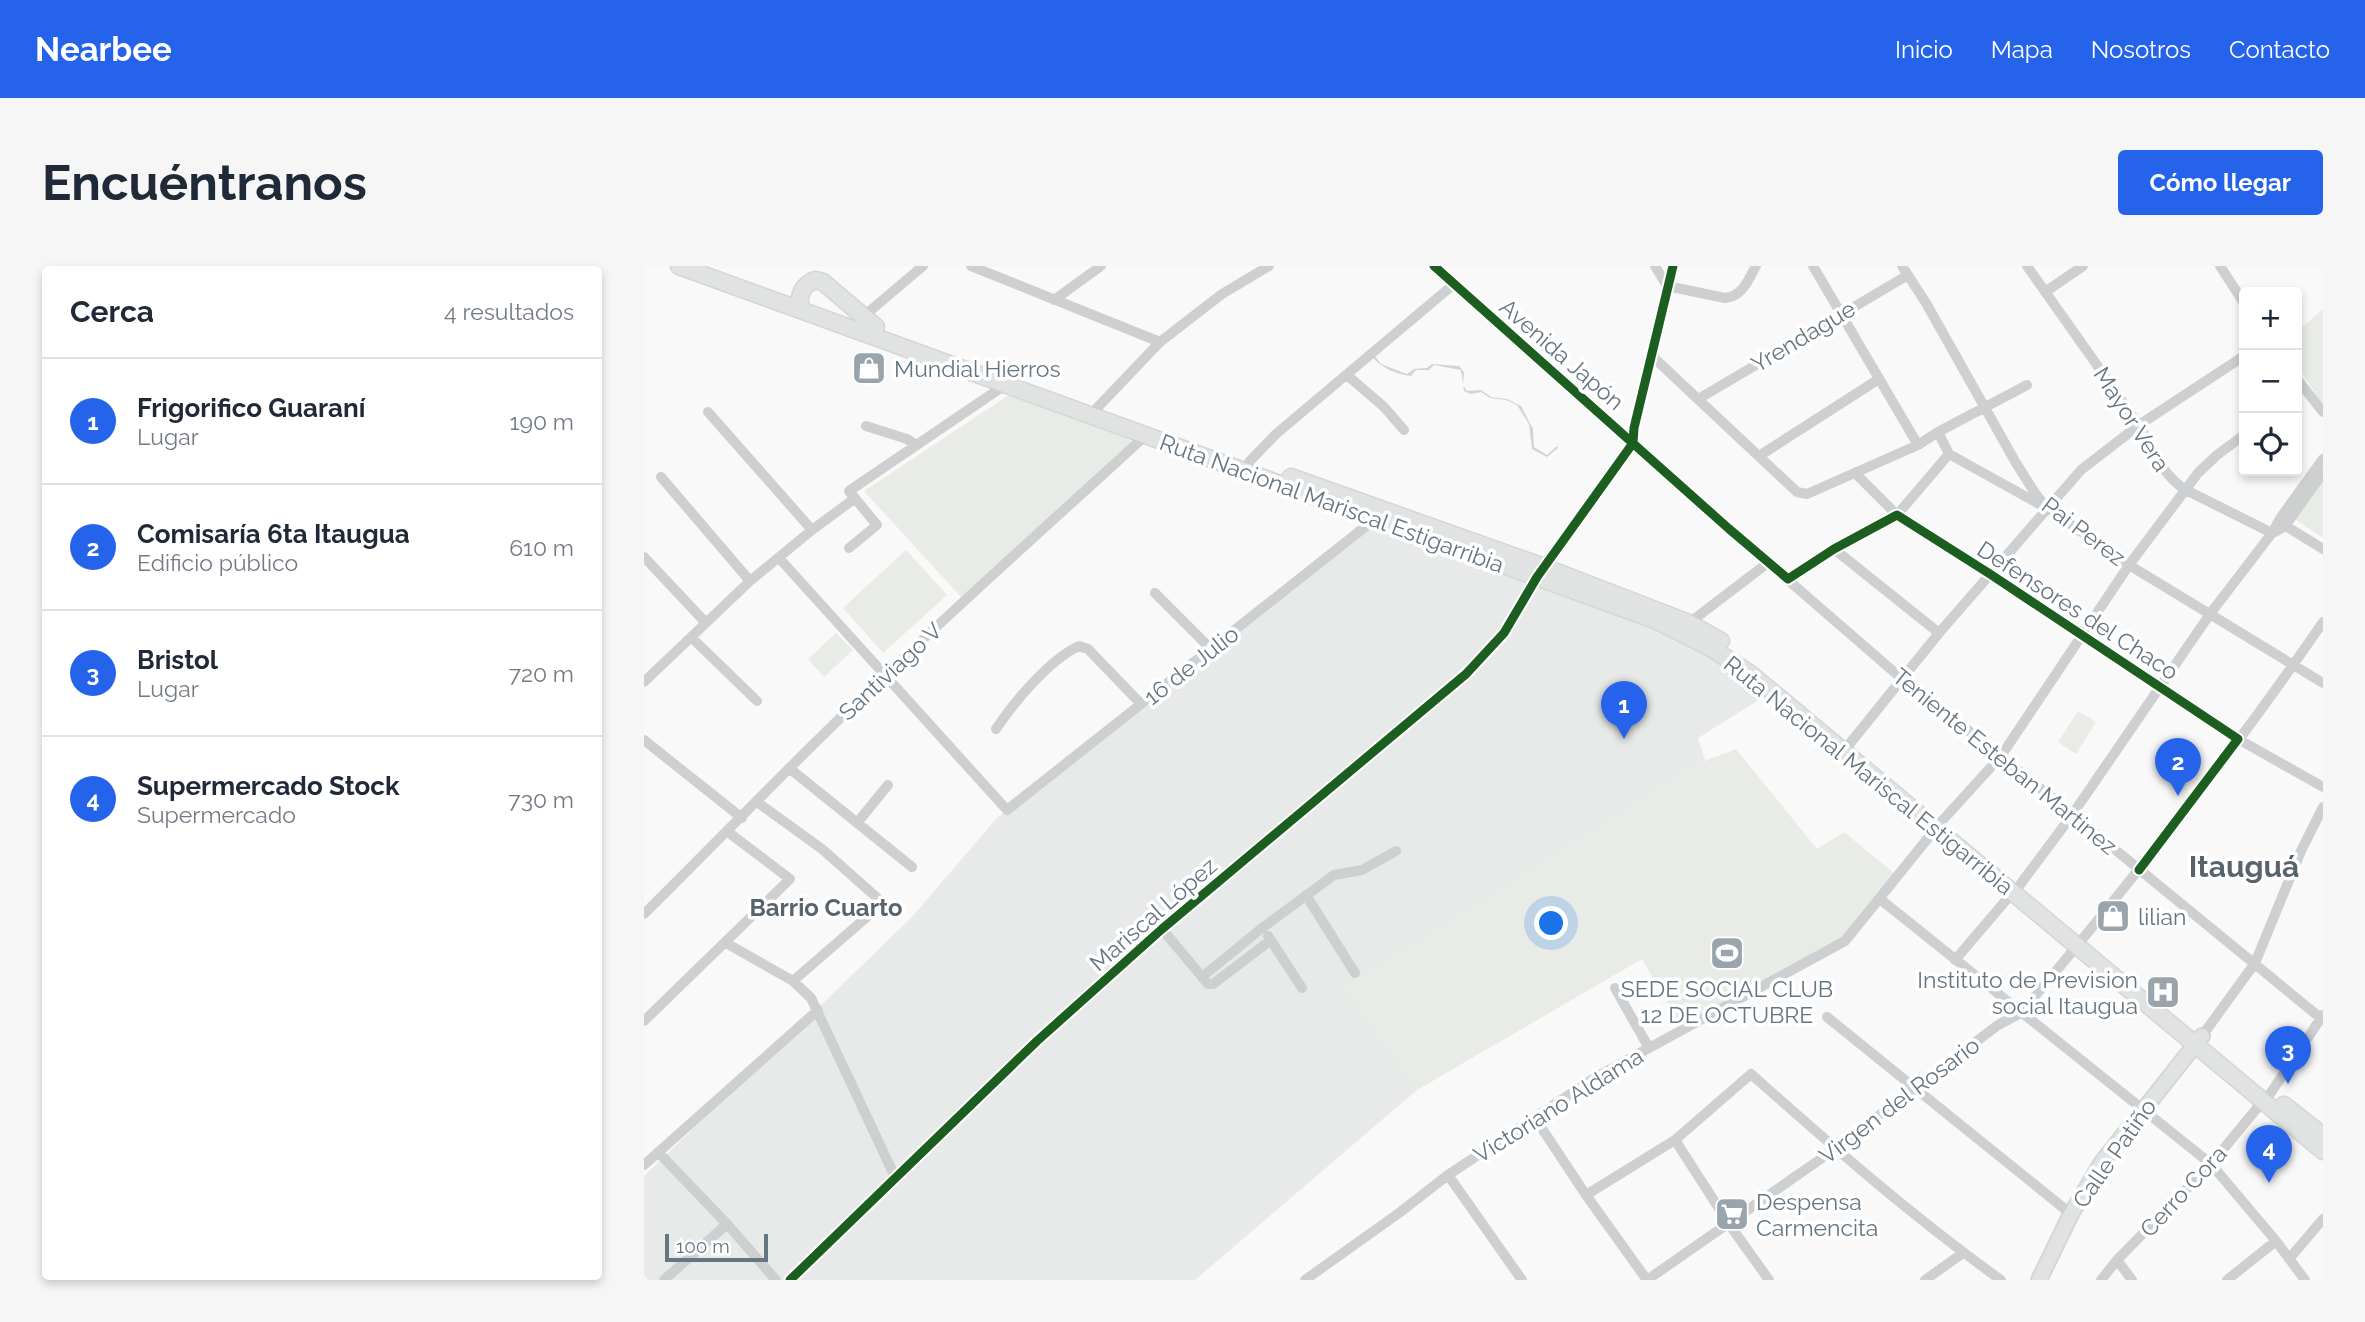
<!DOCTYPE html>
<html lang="es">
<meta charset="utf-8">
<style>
body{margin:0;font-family:Raleway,sans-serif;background:#f6f6f7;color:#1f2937}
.controls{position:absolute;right:21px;top:21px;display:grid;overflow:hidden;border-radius:7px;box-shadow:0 4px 10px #0003}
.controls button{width:63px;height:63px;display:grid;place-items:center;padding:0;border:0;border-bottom:2px solid #e0e1e3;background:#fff;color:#1f2937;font:35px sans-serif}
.scale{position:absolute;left:21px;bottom:18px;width:103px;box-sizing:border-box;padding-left:7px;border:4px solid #657683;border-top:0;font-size:19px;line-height:24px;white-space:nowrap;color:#657683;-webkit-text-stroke:5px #fff;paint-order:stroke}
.you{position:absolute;left:908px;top:658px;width:24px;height:24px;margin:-18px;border:5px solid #fff;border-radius:50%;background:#1a73e8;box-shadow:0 0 0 10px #1a73e833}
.badge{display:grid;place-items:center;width:46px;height:46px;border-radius:50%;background:#2563eb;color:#fff;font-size:23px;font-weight:700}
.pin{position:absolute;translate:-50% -58px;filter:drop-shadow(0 2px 4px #0008)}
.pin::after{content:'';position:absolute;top:37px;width:24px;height:21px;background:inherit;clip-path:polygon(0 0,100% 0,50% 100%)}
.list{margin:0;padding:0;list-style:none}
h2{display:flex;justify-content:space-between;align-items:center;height:91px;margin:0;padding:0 28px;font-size:30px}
h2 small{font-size:23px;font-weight:400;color:#747a83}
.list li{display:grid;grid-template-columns:46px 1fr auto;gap:21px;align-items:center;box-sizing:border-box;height:126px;padding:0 28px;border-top:2px solid #e0e1e3}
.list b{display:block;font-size:26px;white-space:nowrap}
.list p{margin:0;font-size:23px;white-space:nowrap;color:#747a83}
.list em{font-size:23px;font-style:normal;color:#747a83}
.icon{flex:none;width:38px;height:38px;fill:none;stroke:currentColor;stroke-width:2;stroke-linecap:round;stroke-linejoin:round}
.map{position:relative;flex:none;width:1679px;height:1014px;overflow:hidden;border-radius:7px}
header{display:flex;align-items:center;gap:42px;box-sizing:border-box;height:98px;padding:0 35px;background:#2563eb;color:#fff}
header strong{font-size:33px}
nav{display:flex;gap:38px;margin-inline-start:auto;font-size:24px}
.intro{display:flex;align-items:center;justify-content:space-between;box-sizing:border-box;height:168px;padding:0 42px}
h1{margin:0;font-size:49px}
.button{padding:18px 32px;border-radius:7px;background:#2563eb;color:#fff;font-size:24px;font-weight:700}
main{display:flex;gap:42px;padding:0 42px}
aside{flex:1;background:#fff;border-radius:7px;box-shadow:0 4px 10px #0003}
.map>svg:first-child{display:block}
</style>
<header>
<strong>Nearbee</strong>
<nav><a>Inicio</a><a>Mapa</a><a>Nosotros</a><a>Contacto</a></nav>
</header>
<div class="intro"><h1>Encuéntranos</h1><a class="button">Cómo llegar</a></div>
<main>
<aside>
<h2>Cerca<small>4 resultados</small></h2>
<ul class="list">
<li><span class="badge">1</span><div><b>Frigorifico Guaraní</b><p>Lugar</p></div><em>190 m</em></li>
<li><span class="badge">2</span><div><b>Comisaría 6ta Itaugua</b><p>Edificio público</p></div><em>610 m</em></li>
<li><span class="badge">3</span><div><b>Bristol</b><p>Lugar</p></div><em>720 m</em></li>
<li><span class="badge">4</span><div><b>Supermercado Stock</b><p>Supermercado</p></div><em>730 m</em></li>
</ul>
</aside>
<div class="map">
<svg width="1679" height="1014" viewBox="0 0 1679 1014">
<rect width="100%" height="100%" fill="#f9f9f9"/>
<!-- built -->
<path fill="#e8e9e9" d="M 730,258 L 1052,375 L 1126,427 L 1054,472 L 1061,494 L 700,721 L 773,824 L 551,1014 L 0,1014 L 0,910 L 267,652 L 353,552 L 538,411 Z"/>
<!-- green -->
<path fill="#e8ebe6" d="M 1679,43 L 1679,138 L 1653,100 L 1653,66 Z
M 368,127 L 488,175 L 318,332 L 220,225 Z
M 1679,209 L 1679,272 L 1649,252 Z
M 262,284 L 303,329 L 239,387 L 199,342 Z
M 192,367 L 209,384 L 180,411 L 164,393 Z
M 1434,445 L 1452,456 L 1432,488 L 1414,476 Z
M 1092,483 L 1173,583 L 1200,566 L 1252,609 L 1198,676 L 1038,762 L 998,693 L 773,824 L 699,721 L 1058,496 Z"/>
<!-- water -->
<path fill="#ced6d9" d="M 731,90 L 737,98 L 763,108 L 770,103 L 783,102 L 788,98 L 815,100 L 820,106 L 819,119 L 823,125 L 837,124 L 847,131 L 863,133 L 877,140 L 889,163 L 890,181 L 903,189 L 913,180 L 914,182 L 903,191 L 888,183 L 885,158 L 873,139 L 862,134 L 846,132 L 837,126 L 827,128 L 820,125 L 817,104 L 790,99 L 785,104 L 772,104 L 767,110 C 754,109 738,102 729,92 Z"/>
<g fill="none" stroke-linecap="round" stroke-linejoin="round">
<!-- major casing -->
<g stroke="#d5d6d7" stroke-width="18">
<path id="major" d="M 1395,1014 L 1427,948 L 1458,896 L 1558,770"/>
</g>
<!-- highway casing -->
<g stroke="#d5d6d6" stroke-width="19">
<path id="highway" d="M 35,0 L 1011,354 L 1067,382 L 1108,409 L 1679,885
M 156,43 C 155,29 157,20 171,14 L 179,16 L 232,61
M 647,211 L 900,301 L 1045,357 L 1077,375
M 1640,839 L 1679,870"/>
</g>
<!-- minor -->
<path stroke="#cecfd0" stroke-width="10" d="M 327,0 L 516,76
M 790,0 L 1084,262 L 1257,412 L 1357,490 L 1679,754
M 1011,0 L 1023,20 L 1081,32 C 1099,30 1104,14 1112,0
M 1169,0 L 1274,179
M 1258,0 L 1282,37 L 1372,197 L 1391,227 L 1403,242 L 1485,299 L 1679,417
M 1383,0 C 1420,52 1456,103 1492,155 C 1510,181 1514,206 1542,224 L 1628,267
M 1576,0 L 1600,37
M 1401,26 L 1439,0
M 410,34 L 457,0
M 220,50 L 279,0
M 1008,90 L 1153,226 L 1163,228 L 1274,179 L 1294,166 L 1383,119
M 703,109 L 740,141 L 760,164
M 1653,113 L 1679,146
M 1056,132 L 1264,9
M 453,142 L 516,76 L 578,28 L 625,0
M 64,146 L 168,264
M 222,160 L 263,173 L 272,179
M 1294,166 L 1305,188 L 1397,239
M 1115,190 L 1235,113
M 605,196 L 632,168 L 810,18
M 1212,208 L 1253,249 L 1346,308 L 1594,473 L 1679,521
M 17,211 L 106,315
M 1637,257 L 1679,283
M 1631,266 L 1641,260 L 1679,207
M 205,282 L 233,259 L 205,225 L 361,119
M 1190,283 L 1295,367
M 0,291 L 62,357
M 135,292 L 363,544 L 731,253
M 1144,313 L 1190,283 L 1253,249 L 1305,188
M 511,327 L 567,383
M 1045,357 L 1125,296
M 47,371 L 113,435
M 0,416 L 106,315 L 168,264 L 210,233
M 352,463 C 370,436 405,394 435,380 L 444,383 L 497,438
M 0,474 L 98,552
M 1199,486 L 1295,367 L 1437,204 L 1495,159 L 1600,90
M 145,502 L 268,601
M 113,536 L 178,583 L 239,637 L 149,715
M 213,557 L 244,519
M 1375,620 L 1428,549 L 1566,348 L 1628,267 L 1637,251 L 1679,193
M 662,629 L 711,707
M 1236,633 L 1567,898 L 1632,975 L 1661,1014
M 0,648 C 80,569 158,487 240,410 C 326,328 414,250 501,170
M 518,663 L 564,718 L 569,718 L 627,674
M 624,670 L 658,722
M 82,677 L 149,715 L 167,732 L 252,913
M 1311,694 L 1369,626
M 558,711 L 618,662 L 690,609 L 718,604 L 752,585
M 971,722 L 1005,782
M 1183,751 L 1427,948
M 0,755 L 146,613 L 84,566
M 1558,770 L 1611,697 L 1657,585 L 1679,541
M 1626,828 L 1679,749
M 891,852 L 942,929 L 1003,1014
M 1031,874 L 1085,958 L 1125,1014
M 14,886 L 83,958 L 132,1014
M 0,899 L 174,744
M 804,909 L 878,1014
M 942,929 L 1031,874 L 1107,808 C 1188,880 1269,951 1357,1014
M 1645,993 L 1679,953
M 1473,994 L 1488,1014
M 20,1014 L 83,958
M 146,1014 L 393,775 L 518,663 L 822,408 L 860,367 L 893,311 L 989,177 L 990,162 L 1029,0
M 661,1014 L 755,947 L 804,909 L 952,811 L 1201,675 L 1297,556 L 1357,490 L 1485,299 L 1554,207 L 1573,189 L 1600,169
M 1003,1014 L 1191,883 L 1354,759 L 1377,747 C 1483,621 1586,492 1679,356
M 1281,1014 L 1319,987
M 1457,1014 L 1473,994 L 1567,898 L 1619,835
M 1583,1014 L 1632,975"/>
<!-- major -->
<use href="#major" stroke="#e1e2e2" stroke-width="14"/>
<!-- highway -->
<use href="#highway" stroke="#e1e2e2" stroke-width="16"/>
<!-- cycleway casing -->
<g stroke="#fff" stroke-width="13">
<path id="cycleway" d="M 790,0 L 1084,262 L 1144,313 L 1190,283 L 1253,249 L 1346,308 L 1594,473 L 1495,604
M 146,1014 L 393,775 L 518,663 L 822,408 L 860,367 L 893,311 L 989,177 L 990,162 L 1029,0"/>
</g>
<!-- cycleway -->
<use href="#cycleway" stroke="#1b5e20" stroke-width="9"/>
</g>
<!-- icons -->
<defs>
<g id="shop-square" transform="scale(1.75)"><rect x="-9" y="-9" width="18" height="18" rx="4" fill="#99a4ac" stroke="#fff"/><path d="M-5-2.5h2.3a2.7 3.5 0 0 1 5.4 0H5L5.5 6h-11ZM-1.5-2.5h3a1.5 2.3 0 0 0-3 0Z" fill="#fff"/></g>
<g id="stadium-square" transform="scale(1.75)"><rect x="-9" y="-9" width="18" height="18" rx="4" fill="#99a4ac" stroke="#fff"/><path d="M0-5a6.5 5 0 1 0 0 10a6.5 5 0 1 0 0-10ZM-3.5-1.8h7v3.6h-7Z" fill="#fff"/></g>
<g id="hospital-square" transform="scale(1.75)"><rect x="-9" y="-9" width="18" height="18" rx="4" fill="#99a4ac" stroke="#fff"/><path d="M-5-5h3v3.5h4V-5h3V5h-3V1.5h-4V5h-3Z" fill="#fff"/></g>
<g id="supermarket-square" transform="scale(1.75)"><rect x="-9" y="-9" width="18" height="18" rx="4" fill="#99a4ac" stroke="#fff"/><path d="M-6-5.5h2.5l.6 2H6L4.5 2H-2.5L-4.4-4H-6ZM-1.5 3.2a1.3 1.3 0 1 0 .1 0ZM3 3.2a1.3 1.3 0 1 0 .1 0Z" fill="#fff"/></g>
</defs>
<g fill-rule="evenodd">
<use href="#shop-square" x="225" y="102"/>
<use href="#shop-square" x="1469" y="650"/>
<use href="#stadium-square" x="1083" y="687"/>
<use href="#hospital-square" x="1519" y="726"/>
<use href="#supermarket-square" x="1088" y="948"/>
</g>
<g text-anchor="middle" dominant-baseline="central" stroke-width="7" stroke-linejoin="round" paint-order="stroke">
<!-- street labels -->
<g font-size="23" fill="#657683" stroke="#fff">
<text transform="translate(1159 70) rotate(-31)">Yrendague</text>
<text transform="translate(918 88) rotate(41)">Avenida Japón</text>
<text transform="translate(1488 153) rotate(57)">Mayor Vera</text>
<text transform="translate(688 237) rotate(20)">Ruta Nacional Mariscal Estigarribia</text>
<text transform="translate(1440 265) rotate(37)">Pai Perez</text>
<text transform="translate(1434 344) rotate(33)">Defensores del Chaco</text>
<text transform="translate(547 399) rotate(-38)">16 de Julio</text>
<text transform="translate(246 405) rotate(-43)">Santiviago V</text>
<text transform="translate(1361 495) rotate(39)">Teniente Esteban Martinez</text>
<text transform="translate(1225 509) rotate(39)">Ruta Nacional Mariscal Estigarribia</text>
<text transform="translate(509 648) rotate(-41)">Mariscal López</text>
<text transform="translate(1255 834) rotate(-37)">Virgen del Rosario</text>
<text transform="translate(914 839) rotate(-32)">Victoriano Aldama</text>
<text transform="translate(1470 887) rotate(-55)">Calle Patiño</text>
<text transform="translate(1539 925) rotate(-47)">Cerro Cora</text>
</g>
<!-- poi labels -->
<g font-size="23" fill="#657683" stroke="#fff" text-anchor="start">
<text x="250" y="102">Mundial Hierros</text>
<text x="1494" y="650">lilian</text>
<text x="1494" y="713" text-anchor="end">Instituto de Prevision<tspan x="1494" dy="26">social Itaugua</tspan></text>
<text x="1083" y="722" text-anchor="middle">SEDE SOCIAL CLUB<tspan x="1083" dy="26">12 DE OCTUBRE</tspan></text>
<text x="1112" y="935">Despensa<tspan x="1112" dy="26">Carmencita</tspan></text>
</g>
<!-- neighbourhood labels -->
<g font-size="24" font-weight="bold" fill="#57646e" stroke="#fff">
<text x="182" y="641">Barrio Cuarto</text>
</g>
<!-- district labels -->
<g font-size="30" font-weight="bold" fill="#57646e" stroke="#fff">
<text x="1600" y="600">Itauguá</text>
</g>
</g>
</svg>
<div class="controls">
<button>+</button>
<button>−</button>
<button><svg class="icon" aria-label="locate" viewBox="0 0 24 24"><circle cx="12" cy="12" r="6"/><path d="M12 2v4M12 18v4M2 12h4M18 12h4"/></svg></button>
</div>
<div class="scale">100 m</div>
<div class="you"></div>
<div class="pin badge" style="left:980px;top:473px">1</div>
<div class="pin badge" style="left:1534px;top:530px">2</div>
<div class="pin badge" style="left:1644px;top:818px">3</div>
<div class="pin badge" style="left:1625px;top:917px">4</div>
</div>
</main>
